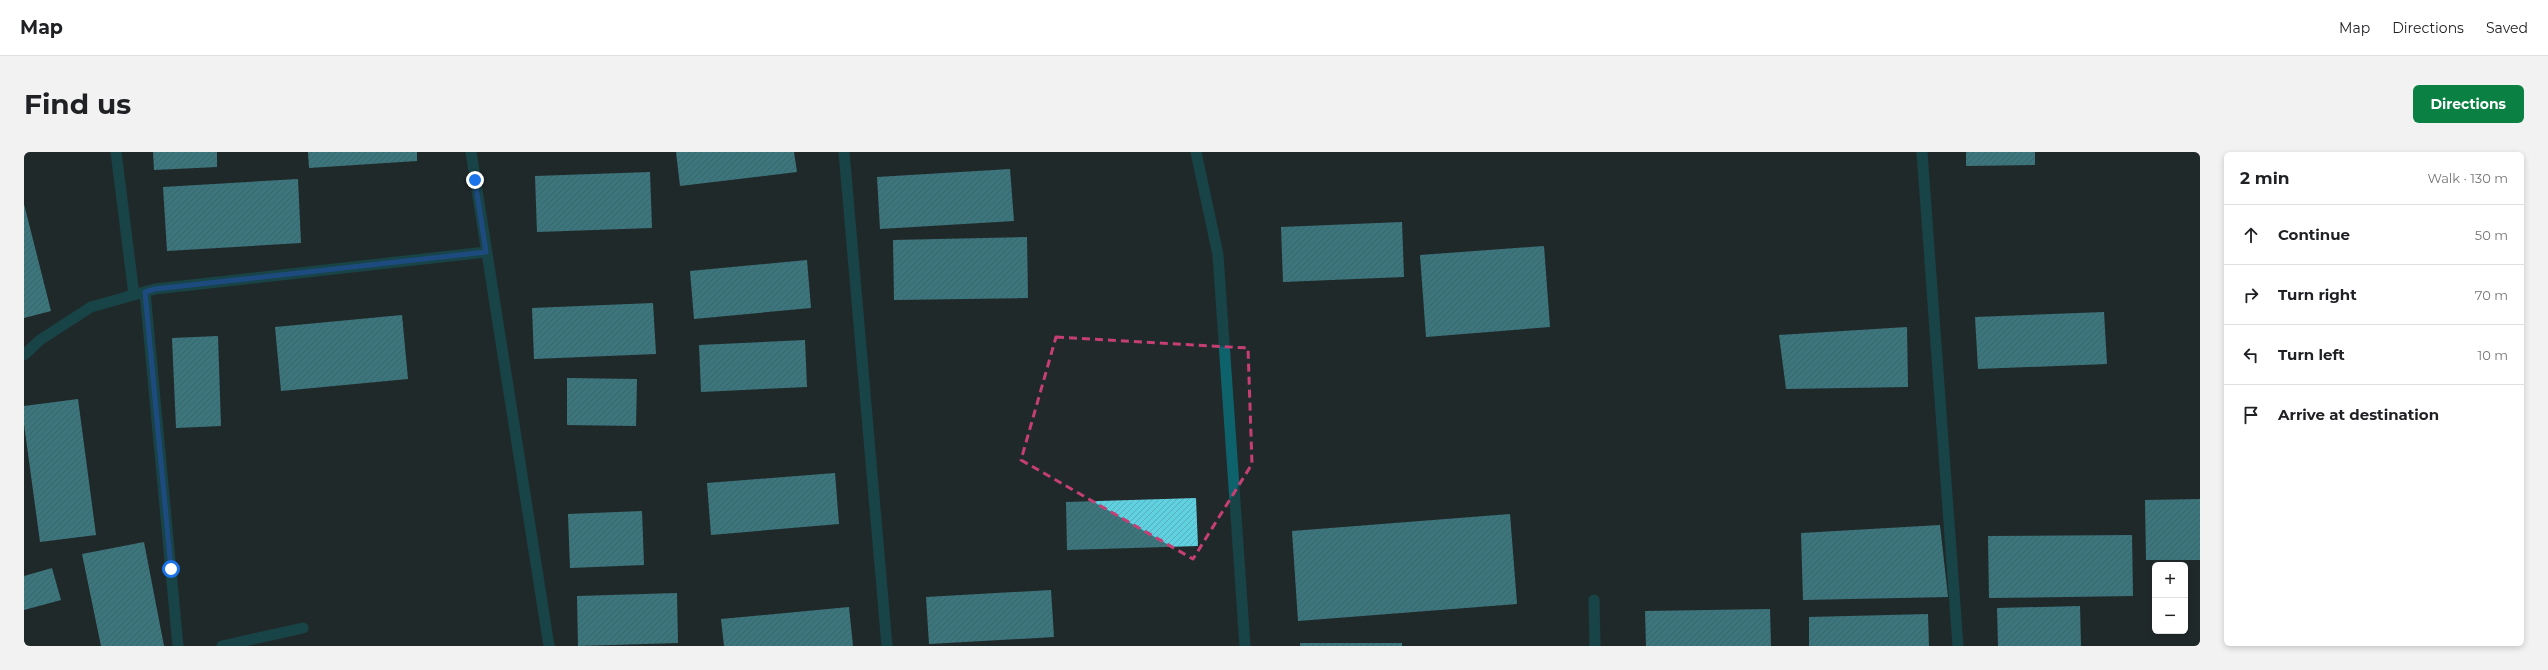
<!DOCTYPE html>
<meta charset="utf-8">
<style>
body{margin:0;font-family:Montserrat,sans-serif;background:#f2f2f2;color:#202124}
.controls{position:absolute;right:12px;bottom:12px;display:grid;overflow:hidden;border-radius:6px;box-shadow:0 2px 6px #0003}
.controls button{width:36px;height:36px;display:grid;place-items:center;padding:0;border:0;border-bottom:1px solid #e0e0e0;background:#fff;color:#202124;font:20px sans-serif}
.stop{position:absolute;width:12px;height:12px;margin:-9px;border:3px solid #1a73e8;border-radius:50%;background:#fff}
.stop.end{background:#1a73e8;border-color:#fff;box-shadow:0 1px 4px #0008}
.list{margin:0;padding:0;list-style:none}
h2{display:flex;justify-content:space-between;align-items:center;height:52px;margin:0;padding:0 16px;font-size:17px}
h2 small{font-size:13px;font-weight:400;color:#757577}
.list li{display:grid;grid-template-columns:26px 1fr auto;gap:12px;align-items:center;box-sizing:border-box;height:60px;padding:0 16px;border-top:1px solid #e0e0e0}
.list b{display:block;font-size:15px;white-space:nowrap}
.list em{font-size:13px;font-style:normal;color:#757577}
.icon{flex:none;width:22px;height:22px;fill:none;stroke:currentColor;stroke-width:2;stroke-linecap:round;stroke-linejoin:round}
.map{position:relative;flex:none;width:2176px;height:494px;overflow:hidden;border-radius:6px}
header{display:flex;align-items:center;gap:24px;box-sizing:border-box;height:56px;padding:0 20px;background:#fff;border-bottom:1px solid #e0e0e0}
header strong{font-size:19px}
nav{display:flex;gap:22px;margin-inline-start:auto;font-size:14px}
.intro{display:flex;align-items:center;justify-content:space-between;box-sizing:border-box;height:96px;padding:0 24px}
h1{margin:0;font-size:28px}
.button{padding:10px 18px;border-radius:6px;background:#0b8043;color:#fff;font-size:14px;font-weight:700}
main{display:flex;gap:24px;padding:0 24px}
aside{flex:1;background:#fff;border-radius:6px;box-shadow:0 2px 6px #0003}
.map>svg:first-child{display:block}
</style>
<header>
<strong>Map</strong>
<nav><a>Map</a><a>Directions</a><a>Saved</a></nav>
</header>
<div class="intro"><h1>Find us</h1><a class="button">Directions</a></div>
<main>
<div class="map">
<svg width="2176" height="494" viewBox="0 0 2176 494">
<defs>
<pattern id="building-hatch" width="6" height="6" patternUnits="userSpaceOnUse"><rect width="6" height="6" fill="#60d1e1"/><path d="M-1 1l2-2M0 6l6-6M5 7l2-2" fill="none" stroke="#58adb9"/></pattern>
</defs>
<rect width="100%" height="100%" fill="#21292a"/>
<!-- building -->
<path fill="url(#building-hatch)" d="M 129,0 L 193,0 L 193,15 L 130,18 Z
M 284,0 L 393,0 L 393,9 L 285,16 Z
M 652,0 L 770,0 L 773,20 L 656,34 Z
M 1942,0 L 2011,0 L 2011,13 L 1942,14 Z
M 986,17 L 990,69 L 856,77 L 853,25 Z
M 626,20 L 628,76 L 513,80 L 511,24 Z
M 274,27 L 277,91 L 143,99 L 139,35 Z
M 0,52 L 27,159 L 0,166 Z
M 1378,70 L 1380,125 L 1259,130 L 1257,75 Z
M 1003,85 L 1004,146 L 870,148 L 869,88 Z
M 1520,94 L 1526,175 L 1402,185 L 1396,103 Z
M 783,108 L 787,156 L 670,167 L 666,119 Z
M 629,151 L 632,202 L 510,207 L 508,156 Z
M 2080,160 L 2083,212 L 1954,217 L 1951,165 Z
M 378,163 L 384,227 L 257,239 L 251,175 Z
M 1883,175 L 1884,235 L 1762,237 L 1755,183 Z
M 194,184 L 197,274 L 152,276 L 148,186 Z
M 781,188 L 783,235 L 677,240 L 675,193 Z
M 543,226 L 613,227 L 612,274 L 543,273 Z
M 54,247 L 72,383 L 16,390 L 0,272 L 0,254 Z
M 811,321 L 815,372 L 687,383 L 683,331 Z
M 1172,346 L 1174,394 L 1043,398 L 1042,350 Z
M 2176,347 L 2176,408 L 2122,408 L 2121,348 Z
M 618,359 L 620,413 L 546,416 L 544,362 Z
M 1486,362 L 1493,452 L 1274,469 L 1268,379 Z
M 1916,373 L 1924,445 L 1779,448 L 1777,381 Z
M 2108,383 L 2109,444 L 1965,446 L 1964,384 Z
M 120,390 L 140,494 L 77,494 L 58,402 Z
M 28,416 L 37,448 L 0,458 L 0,424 Z
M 1027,438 L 1030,485 L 905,492 L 902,445 Z
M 653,441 L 654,491 L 554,494 L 553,444 Z
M 2056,454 L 2057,494 L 1974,494 L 1973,456 Z
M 825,455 L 829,494 L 700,494 L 697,467 Z
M 1746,457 L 1747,494 L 1622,494 L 1621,459 Z
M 1904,462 L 1905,494 L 1785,494 L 1785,465 Z
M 1276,491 L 1378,491 L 1378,494 L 1276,494 Z"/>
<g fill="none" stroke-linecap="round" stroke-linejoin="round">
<!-- minor -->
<path stroke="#0e626c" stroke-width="11" d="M 92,0 L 110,143
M 447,0 L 525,494
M 820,0 L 863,494
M 1172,0 L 1194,103 L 1221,494
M 1898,0 L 1934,494
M 121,140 L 154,494
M 0,203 L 16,188 L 67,155 L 131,137 L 462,100
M 1570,448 L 1571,494
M 198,494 L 279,476"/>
</g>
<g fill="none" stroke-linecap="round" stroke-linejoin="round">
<!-- route -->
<path stroke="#1a73e8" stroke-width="5" d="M 147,417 L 121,140 L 131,137 L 462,100 L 451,28"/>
</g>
<!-- marked area -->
<path d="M0 0H2176V494H0ZM 1032,185 L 1224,196 L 1228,312 L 1169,407 L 997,308 Z" fill="#21292a" fill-opacity=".55" fill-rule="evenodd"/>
<path fill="none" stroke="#c63f74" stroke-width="3" stroke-dasharray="8 5" stroke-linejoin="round" d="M 1032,185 L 1224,196 L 1228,312 L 1169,407 L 997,308 Z"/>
</svg>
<div class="controls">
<button>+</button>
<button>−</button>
</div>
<div class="stop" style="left:147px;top:417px"></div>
<div class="stop end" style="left:451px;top:28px"></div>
</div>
<aside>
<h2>2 min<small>Walk · 130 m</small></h2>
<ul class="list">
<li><svg class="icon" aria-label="ahead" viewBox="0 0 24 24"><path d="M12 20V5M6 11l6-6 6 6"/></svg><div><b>Continue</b></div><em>50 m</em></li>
<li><svg class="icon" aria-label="right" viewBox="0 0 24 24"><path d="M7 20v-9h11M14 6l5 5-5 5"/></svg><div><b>Turn right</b></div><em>70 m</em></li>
<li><svg class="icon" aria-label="left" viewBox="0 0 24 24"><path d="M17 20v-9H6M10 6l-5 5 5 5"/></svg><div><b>Turn left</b></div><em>10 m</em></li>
<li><svg class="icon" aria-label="arrive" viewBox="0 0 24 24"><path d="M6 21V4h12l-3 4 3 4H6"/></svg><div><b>Arrive at destination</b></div></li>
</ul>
</aside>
</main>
